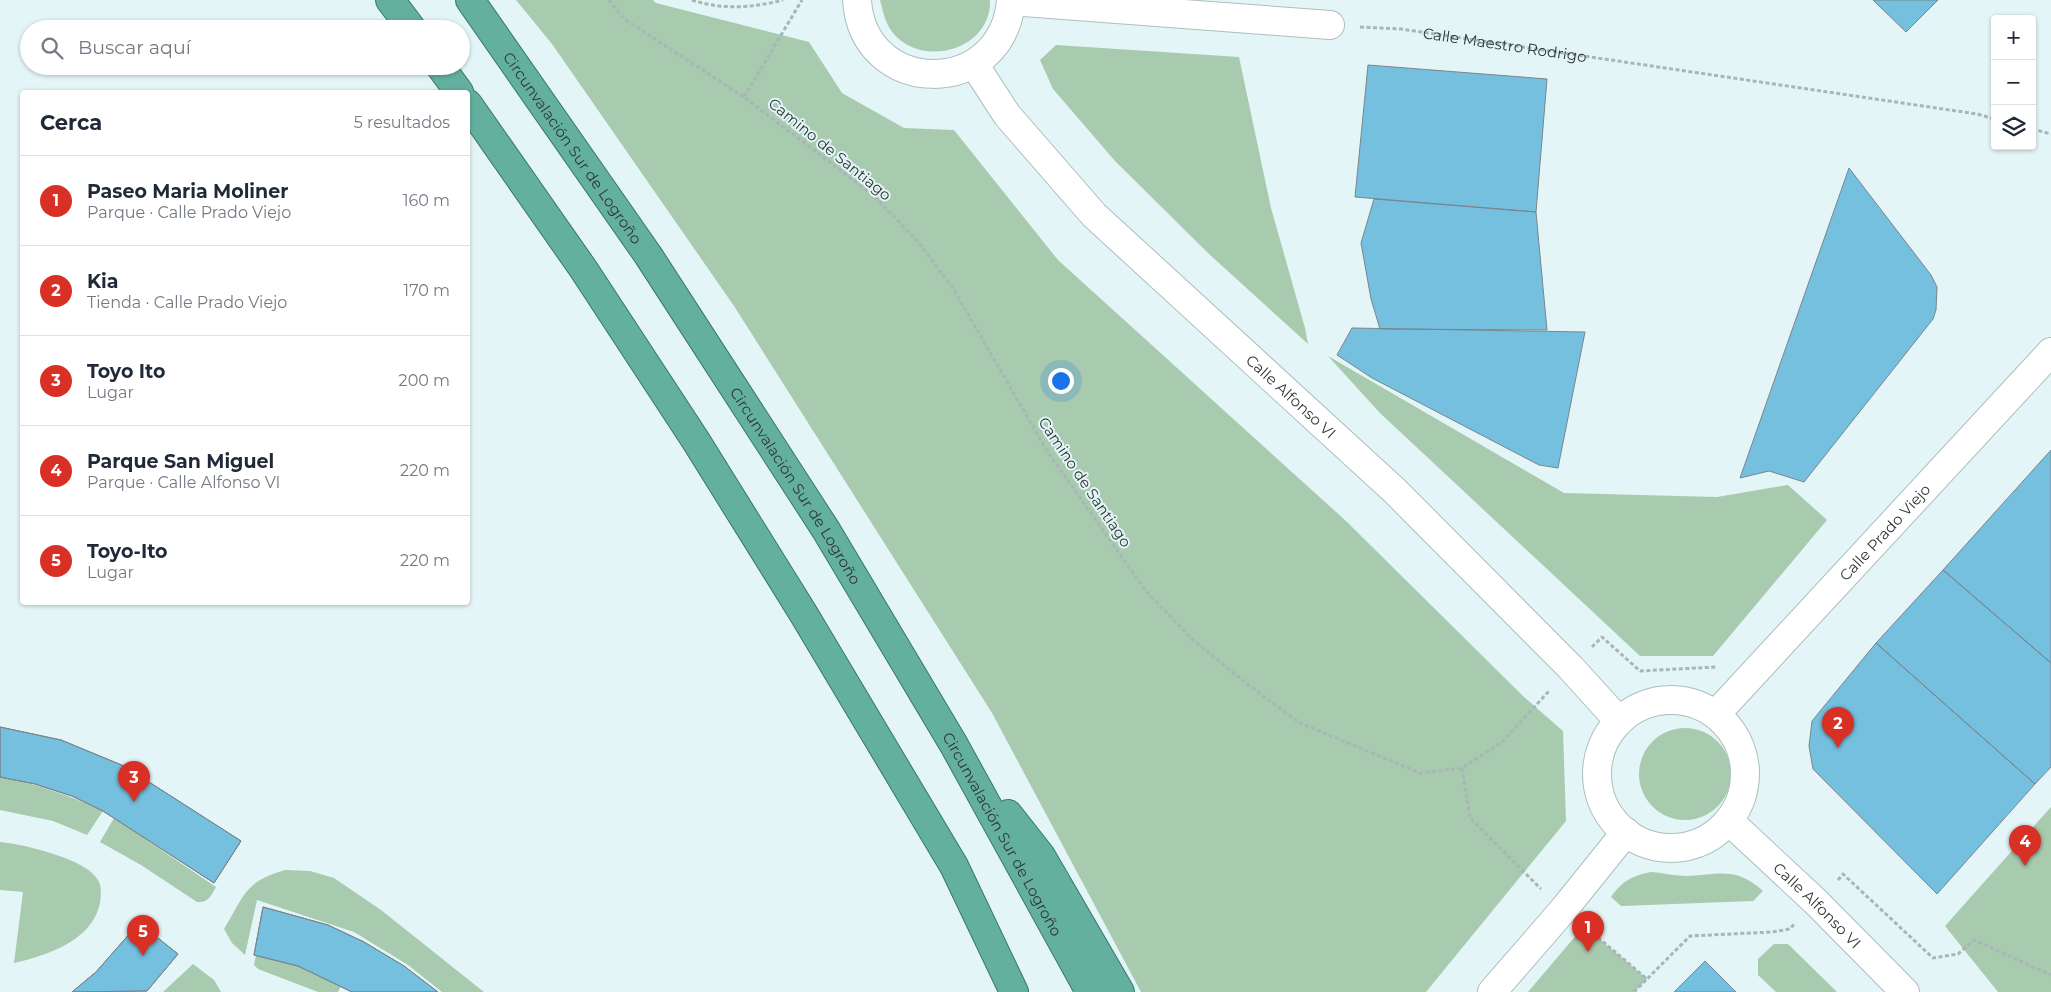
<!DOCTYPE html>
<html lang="es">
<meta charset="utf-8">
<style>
body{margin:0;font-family:Montserrat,sans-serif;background:#f2f2f3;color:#1f2937}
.controls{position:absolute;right:15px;top:15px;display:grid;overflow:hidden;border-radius:5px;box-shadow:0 1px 4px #0004}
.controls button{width:45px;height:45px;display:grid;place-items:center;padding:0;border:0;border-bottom:1px solid #e0e1e3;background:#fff;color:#1f2937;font:25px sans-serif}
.you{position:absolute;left:1060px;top:380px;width:18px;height:18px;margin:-12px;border:4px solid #fff;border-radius:50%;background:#1a73e8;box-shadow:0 0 0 8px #1a73e833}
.badge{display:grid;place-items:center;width:32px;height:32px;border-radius:50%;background:#d93025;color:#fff;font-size:16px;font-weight:700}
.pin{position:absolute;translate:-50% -41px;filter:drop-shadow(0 1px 2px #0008)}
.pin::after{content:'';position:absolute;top:26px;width:18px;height:15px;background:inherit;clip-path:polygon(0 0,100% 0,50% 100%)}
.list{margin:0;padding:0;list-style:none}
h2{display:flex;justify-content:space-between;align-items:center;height:65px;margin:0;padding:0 20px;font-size:21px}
h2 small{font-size:16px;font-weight:400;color:#747a83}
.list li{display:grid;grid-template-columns:32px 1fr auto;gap:15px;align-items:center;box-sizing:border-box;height:90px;padding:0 20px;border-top:1px solid #e0e1e3}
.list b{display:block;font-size:19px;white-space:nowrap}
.list p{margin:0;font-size:16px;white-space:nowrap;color:#747a83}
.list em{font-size:16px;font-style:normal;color:#747a83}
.icon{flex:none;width:28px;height:28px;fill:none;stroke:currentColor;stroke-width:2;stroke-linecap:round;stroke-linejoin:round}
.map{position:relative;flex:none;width:2051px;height:992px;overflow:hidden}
.search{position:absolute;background:#fff;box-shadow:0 1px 4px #0004;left:20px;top:20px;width:450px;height:55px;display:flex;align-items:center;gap:12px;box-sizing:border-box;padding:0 18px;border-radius:28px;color:#747a83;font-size:19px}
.panel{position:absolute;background:#fff;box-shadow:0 1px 4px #0004;left:20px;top:90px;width:450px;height:515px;border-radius:5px}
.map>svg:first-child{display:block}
</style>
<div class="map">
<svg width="2051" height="992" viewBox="0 0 2051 992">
<rect width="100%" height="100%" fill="#e4f5f7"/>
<!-- green -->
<path fill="#a8caae" d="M 516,0 L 653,0 L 656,3 L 809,42 L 842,93 L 904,128 L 954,130 L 1058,260 L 1346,521 L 1524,697 L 1563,731 L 1566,821 L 1426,992 L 1141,992 L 992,713 L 734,306 L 552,44 Z
M 880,0 L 990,0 C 992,50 922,69 893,33 C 885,23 883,11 880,0 Z
M 1056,45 L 1239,57 L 1271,208 L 1305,328 L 1308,344 L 1209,254 L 1115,161 L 1053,89 L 1040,60 Z
M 1328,356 L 1564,493 L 1717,497 L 1788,485 L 1827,520 L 1713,656 L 1640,656 L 1380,413 Z
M1639 774a46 46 0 1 1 92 0a46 46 0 1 1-92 0Z
M 0,777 C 37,784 69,795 103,811 L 87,835 L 53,821 L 0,810 Z
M 2051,807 L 2051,992 L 1998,992 L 1945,926 Z
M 114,818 L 216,887 C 211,896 208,903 197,902 L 141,865 L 100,842 Z
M 0,842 C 23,844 87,859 98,880 C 102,887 101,895 100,903 C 92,941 48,955 14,963 L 23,892 L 0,890 Z
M 285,870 L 310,871 L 334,878 L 381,910 L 484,992 L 442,992 L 408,965 L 354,932 L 257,900 L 245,955 L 232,943 L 224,929 C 245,895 244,882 285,870 Z
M 1652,872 C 1664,873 1675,876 1687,876 C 1720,875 1735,866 1763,891 L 1753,901 L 1621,906 L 1611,897 C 1622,881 1633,875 1652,872 Z
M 1584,926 L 1647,979 L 1634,992 L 1528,992 Z
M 1774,944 L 1788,944 L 1837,992 L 1776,992 L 1758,975 L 1758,959 Z
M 256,955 L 298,966 L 341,986 L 338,992 L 318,992 L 258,969 L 254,965 Z
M 193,964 L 214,980 L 221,992 L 163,992 Z"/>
<!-- building -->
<path fill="#75bfdf" stroke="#79868d" d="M 1873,0 L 1938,0 L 1906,32 Z
M 1368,65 L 1547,79 L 1536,212 L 1355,197 Z
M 1849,168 L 1931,275 L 1937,287 L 1936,310 L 1933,319 L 1804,482 L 1769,471 L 1740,478 Z
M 1374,199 L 1536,212 L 1547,330 L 1380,329 L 1371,299 L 1361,243 Z
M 1352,328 L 1585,332 L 1558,468 L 1539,465 L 1372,378 L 1337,355 Z
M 2051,450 L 2051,663 L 1943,570 Z
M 1943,570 L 2051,663 L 2051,767 L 2035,784 L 1876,643 Z
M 1876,643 L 2035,784 L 1937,894 L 1813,769 L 1809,746 L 1812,721 Z
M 0,727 L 61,740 L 124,766 L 241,841 L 214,883 L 103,811 L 72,796 L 35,784 L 0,777 Z
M 0,727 L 61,740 L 124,766 L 241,841 L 214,883 L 103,811 L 72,796 L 35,784 L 0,777 Z
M 263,907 L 328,925 L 364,942 L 404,966 L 438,992 L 352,992 L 298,966 L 254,955 Z
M 263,907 L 328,925 L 364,942 L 404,966 L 438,992 L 352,992 L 298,966 L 254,955 Z
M 139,923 L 178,954 L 147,991 L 72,992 L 96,972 Z
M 139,923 L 178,954 L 147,991 L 72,992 L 96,972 Z
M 1705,961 L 1736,992 L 1674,992 Z"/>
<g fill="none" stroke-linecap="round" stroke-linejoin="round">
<!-- minor casing -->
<g stroke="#adbebf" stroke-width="30">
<g id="minor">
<path d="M 857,0 C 863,98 1003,99 1011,0"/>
<path d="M 1011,1 L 1330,25"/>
<path id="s2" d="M 974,64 L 1007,115 L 1094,215 L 1395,491 L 1571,668 L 1619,721"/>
<circle cx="1671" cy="774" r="74"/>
<path id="s3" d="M 1716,714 L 2051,352"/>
<path id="s4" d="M 1729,821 L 1816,902 L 1905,992"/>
<path d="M 1492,992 L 1564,909 L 1626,832"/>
</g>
</g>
<!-- trunk casing -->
<g stroke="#37786b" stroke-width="30">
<g id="trunk">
<path d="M 390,0 L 412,29"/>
<path id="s5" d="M 470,0 L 648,255 L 826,530 L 954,745 L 1090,992"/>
<path d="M 440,66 L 459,92"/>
<path d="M 468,104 L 584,270 L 696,441 L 803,613 L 954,866 L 1014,992"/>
<path d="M 1008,814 L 1041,856 L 1120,992"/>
</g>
</g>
<!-- path -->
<g stroke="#a9b6b8" stroke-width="3" stroke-dasharray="4 2.5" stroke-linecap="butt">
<path d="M 609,0 L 624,19 L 744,97 L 873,195 L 919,243 L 954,290 L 1047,451 L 1146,591 L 1193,640 L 1247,684 L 1300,723 L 1420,773 L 1462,768 L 1501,743 L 1549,691"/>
<path d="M 692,0 C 722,10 752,8 783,0"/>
<path id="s1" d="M 1360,27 L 1401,29 L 1977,114 L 1995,119"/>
<path d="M 744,97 L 802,0"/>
<path d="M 2032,129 L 2051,134"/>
<path d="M 1592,647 L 1602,637 L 1640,671 L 1716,667"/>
<path d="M 1462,768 L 1470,818 L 1541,889"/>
<path d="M 1838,880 L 1843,874 L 1933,958 L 1958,954 L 1974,940 L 2051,975"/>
<path d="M 1588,929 L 1647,979 L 1690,936 L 1772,932 L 1790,929 L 1795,923"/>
<path d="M 1634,992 L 1647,979"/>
</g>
<!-- minor -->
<use href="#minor" stroke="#fff" stroke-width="28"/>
<!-- trunk -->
<use href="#trunk" stroke="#63b09f" stroke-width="28"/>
</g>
<g text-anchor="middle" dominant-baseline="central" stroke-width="4" stroke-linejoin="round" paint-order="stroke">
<!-- street labels -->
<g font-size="15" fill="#2f3636" stroke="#e4f5f7">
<text stroke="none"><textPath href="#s1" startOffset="146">Calle Maestro Rodrigo</textPath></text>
<text stroke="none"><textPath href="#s5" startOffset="180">Circunvalación Sur de Logroño</textPath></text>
<text transform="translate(830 149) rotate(39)">Camino de Santiago</text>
<text stroke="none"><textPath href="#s2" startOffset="461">Calle Alfonso VI</textPath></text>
<text transform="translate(1085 482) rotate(56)">Camino de Santiago</text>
<text stroke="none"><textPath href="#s5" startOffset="585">Circunvalación Sur de Logroño</textPath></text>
<text stroke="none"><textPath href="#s3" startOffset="248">Calle Prado Viejo</textPath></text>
<text stroke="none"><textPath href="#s5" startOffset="990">Circunvalación Sur de Logroño</textPath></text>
<text stroke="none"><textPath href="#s4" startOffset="122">Calle Alfonso VI</textPath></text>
</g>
</g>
</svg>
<div class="controls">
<button>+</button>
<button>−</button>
<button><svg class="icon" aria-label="layers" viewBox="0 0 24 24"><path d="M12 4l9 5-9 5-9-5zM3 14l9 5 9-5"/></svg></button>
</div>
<div class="you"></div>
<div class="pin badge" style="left:1588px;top:952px">1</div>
<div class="pin badge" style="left:1838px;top:748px">2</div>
<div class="pin badge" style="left:134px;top:802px">3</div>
<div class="pin badge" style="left:2025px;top:866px">4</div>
<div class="pin badge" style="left:143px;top:956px">5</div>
<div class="search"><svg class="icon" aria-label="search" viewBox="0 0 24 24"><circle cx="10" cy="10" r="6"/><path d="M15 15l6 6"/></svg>Buscar aquí</div>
<section class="panel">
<h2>Cerca<small>5 resultados</small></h2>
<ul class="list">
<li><span class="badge">1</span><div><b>Paseo Maria Moliner</b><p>Parque · Calle Prado Viejo</p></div><em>160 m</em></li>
<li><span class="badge">2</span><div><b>Kia</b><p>Tienda · Calle Prado Viejo</p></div><em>170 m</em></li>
<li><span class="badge">3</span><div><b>Toyo Ito</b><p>Lugar</p></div><em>200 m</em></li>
<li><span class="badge">4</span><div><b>Parque San Miguel</b><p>Parque · Calle Alfonso VI</p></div><em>220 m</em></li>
<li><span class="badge">5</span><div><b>Toyo-Ito</b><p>Lugar</p></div><em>220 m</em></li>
</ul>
</section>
</div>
